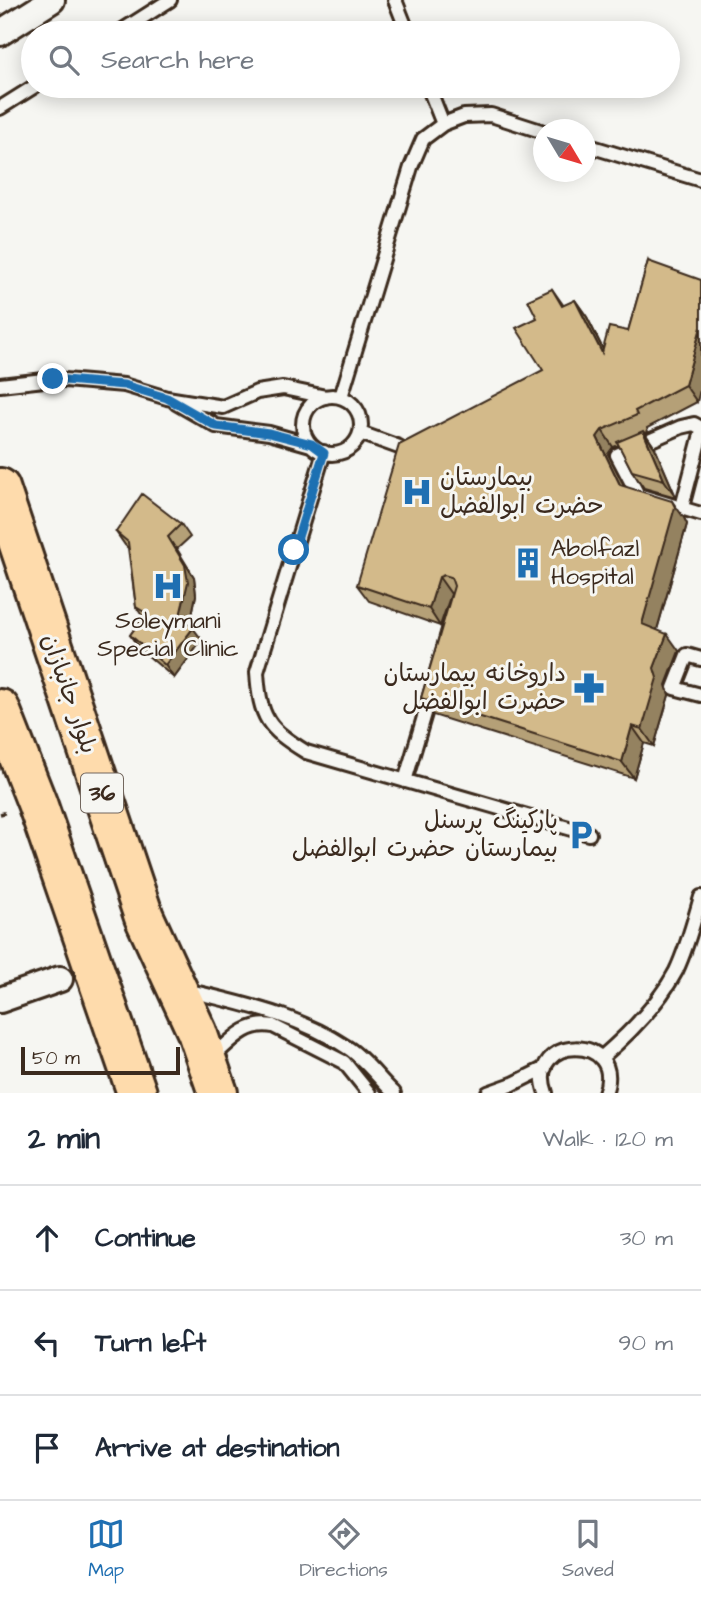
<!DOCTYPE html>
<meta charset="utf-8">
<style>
body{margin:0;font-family:"Architects Daughter","Playpen Sans Arabic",sans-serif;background:#f6f6f7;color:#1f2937}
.compass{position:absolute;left:533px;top:119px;width:63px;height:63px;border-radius:50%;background:#fff;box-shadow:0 4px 18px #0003;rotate:128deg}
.scale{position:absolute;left:21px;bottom:18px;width:159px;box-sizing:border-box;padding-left:7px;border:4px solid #3b2a1e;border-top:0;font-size:19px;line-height:24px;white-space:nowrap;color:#3b2a1e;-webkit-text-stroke:5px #f6f6f2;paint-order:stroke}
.stop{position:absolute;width:21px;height:21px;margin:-16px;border:5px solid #1f6fb2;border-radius:50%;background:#fff}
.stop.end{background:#1f6fb2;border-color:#fff;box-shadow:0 2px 7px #0008}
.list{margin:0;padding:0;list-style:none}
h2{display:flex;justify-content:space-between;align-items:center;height:91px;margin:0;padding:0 28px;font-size:30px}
h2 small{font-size:23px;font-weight:400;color:#747a83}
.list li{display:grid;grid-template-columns:46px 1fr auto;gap:21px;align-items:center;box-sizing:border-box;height:105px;padding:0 28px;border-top:2px solid #e0e1e3}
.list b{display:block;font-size:26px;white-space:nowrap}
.list em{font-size:23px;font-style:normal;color:#747a83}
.icon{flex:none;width:38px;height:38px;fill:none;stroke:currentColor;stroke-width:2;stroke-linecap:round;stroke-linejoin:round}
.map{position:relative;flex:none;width:701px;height:1093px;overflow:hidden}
.search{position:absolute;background:#fff;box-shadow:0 4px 18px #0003;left:21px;right:21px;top:21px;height:77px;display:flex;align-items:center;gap:18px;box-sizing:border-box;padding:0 24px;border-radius:38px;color:#747a83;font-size:26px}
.sheet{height:406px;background:#fff}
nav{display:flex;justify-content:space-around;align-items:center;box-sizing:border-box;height:98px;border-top:2px solid #e0e1e3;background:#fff;font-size:19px;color:#747a83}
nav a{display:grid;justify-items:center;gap:4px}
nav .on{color:#1f6fb2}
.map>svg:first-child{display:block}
</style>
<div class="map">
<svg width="701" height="1093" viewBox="0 0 701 1093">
<rect width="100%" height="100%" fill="#f6f6f2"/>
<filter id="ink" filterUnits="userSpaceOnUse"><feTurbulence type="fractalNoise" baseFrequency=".0143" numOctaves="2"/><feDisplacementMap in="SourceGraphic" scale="14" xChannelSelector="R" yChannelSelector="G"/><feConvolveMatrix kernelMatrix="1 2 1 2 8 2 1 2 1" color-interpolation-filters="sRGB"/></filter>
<g filter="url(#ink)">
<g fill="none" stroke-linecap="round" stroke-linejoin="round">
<!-- lane casing -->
<g stroke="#3b2a1e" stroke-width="18">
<path id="lane" d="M 395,0 L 408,33
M 118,33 L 170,0
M 428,86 L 443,124
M 0,108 L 35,86
M 586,145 L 701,180
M 0,385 L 53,379 L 124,385 L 167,398 L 223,407 L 257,392 L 283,388 L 326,397
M303 425a29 29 0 1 1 58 0a29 29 0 1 1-58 0Z
M 341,397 L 411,167 L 423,139 L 443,124 L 464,116 L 491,115 L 544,132
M 176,403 L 216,426 L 269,433 L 311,445
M 701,428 L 694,424 L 681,427 L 617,455 L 638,495 L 701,514
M 360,433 L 399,447
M 324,452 L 257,672 C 260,718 267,728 306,752 L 589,834
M 682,507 L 701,434
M 701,659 L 687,655 L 674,688 L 701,695
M 405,781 L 432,690
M 186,990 C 243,1004 299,1015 348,1048 C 365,1059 379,1079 394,1093
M 213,1057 C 231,1041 246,1021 273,1026 L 344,1062 L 369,1093
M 601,1058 C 629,1034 658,1005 676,971 C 687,948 694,921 701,897
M 488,1093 L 513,1084 L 545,1068
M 546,1093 C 524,1034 627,1033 605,1093"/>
</g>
<!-- street casing -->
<g stroke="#3b2a1e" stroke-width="30">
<path id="street" d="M 0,33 L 52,0
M 0,1000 L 60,979"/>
</g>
<!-- primary casing -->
<g stroke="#3b2a1e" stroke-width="44">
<path id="primary" d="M 0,488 L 144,917 L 197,1032 L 218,1093
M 0,709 L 37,803 L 137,1093"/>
</g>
<!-- path -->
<path stroke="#3b2a1e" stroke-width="3.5" stroke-dasharray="5 5" stroke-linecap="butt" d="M 0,814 L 8,812"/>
<!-- lane -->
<use href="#lane" stroke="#f6f6f2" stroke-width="12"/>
<!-- street -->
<use href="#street" stroke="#f6f6f2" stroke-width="24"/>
<!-- primary -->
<use href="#primary" stroke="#fedbac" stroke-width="38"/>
</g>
<!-- wall -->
<path fill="#b5a077" stroke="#3b2a1e" stroke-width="2" d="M 648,261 L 697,402 L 647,428 L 648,432 L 645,433 L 655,448 L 676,497 L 644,488 L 632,471 L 619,445 L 613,447 L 608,454 L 624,486 L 684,518 L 687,524 L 657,630 L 679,651 L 666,685 L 669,695 L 654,746 L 644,743 L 634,778 L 433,715 L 421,698 L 451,594 L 440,626 L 369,601 L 357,585 L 543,370 L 537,318 L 552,289 L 564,306 L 575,300 L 587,317 L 603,349 L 628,331 Z
M 181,524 L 190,537 L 177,549 L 194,577 L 196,595 L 190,625 L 202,640 L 174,678 L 139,648 L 130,635 L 143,617 L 136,607 L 128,548 L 125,545 L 116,532 Z"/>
<!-- shaded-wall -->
<path fill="#948261" stroke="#3b2a1e" stroke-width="2" d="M 575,300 L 587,317 L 613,370 L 602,353 Z
M 701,327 L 701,386 L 697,402 L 685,385 Z
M 602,430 L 613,447 L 608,454 L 632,501 L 620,485 L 597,437 Z
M 643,431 L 655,448 L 676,497 L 664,480 Z
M 672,501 L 684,518 L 687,524 L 654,640 L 642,624 Z
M 168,537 L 194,577 L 196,595 L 189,629 L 180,616 Z
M 439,577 L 451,594 L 440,626 L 429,609 Z
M 193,628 L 202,640 L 174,678 L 165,665 Z
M 667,634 L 679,651 L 666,685 L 669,695 L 654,746 L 642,729 L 654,668 Z
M 632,726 L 644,743 L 634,778 L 622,762 Z"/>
<!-- building -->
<path fill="#d3ba8a" stroke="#3b2a1e" stroke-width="2" d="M 648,261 L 701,280 L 701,327 L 685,385 L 635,411 L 637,415 L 602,430 L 597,437 L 620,485 L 672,501 L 675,507 L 642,624 L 667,634 L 654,668 L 657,678 L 642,729 L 632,726 L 622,762 L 421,698 L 454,586 L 451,577 L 444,575 L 439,577 L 429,609 L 357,585 L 399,445 L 543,370 L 516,328 L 537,318 L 528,300 L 552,289 L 562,306 L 575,300 L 602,353 L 609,327 L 628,331 Z
M 643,431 L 664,480 L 632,471 L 617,442 Z
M 142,494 L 181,524 L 168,537 L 185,565 L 188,582 L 180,616 L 193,628 L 165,665 L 130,635 L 146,613 L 136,607 L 128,542 L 116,532 Z"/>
</g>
<g fill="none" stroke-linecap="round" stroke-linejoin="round" filter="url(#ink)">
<!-- route -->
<path stroke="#1f6fb2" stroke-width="9" d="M 53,379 L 124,385 L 167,398 L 216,426 L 269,433 L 312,444 L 324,453 L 294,550"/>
</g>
<!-- icons -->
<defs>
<g id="hospital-bare" transform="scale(2.415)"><path d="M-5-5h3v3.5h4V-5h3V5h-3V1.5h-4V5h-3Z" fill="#1f6fb2" stroke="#f6f6f2" stroke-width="2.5" paint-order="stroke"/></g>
<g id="building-bare" transform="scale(2.415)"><path d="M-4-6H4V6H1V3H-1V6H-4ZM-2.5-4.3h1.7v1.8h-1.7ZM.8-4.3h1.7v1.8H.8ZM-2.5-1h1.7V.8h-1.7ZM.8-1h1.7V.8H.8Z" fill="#1f6fb2" stroke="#f6f6f2" stroke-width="2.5" paint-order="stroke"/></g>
<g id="pharmacy-bare" transform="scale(2.415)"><path d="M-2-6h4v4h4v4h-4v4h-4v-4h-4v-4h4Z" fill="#1f6fb2" stroke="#f6f6f2" stroke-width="2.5" paint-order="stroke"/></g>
<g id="parking-bare" transform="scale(2.415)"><path d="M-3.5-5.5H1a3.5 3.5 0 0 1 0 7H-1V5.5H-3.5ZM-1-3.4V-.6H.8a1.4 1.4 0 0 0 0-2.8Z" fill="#1f6fb2" stroke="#f6f6f2" stroke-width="2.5" paint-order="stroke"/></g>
</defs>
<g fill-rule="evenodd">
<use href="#hospital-bare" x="417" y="492"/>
<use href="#building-bare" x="528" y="563"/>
<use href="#hospital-bare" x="168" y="586"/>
<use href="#pharmacy-bare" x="589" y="688"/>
<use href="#parking-bare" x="581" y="835"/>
</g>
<g text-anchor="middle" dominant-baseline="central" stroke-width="6" stroke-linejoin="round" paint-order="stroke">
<!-- shield labels -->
<rect fill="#f6f6f2" stroke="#73675e" stroke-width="2" x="81" y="773.5" width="42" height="39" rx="5"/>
<g font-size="23" font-weight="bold" fill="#3b2a1e">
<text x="102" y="793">36</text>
</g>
<!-- poi labels -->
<g font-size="24" fill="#3b2a1e" stroke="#f6f6f2" text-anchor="start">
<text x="440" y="478">بیمارستان<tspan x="440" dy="28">حضرت ابوالفضل</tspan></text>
<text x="551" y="549">Abolfazl<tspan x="551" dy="28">Hospital</tspan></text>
<text x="168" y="621" text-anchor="middle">Soleymani<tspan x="168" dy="28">Special Clinic</tspan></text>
<text x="566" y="674" text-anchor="end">داروخانه بیمارستان<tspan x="566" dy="28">حضرت ابوالفضل</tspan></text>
<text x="558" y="821" text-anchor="end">پارکینگ پرسنل<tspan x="558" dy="28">بیمارستان حضرت ابوالفضل</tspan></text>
</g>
<!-- street labels -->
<g font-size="24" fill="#3b2a1e" stroke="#f6f6f2">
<text transform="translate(69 694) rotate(71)">بلوار جانبازان</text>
</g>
</g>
</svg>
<svg class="compass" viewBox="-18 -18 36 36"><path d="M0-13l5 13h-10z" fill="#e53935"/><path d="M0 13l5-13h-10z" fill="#747a83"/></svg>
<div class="scale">50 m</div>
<div class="stop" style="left:294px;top:550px"></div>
<div class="stop end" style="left:53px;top:379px"></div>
<div class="search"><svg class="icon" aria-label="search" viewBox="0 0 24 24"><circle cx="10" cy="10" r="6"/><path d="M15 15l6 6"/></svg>Search here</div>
</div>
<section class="sheet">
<h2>2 min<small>Walk · 120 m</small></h2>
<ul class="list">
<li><svg class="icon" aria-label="ahead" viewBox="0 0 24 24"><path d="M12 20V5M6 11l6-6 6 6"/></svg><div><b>Continue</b></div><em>30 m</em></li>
<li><svg class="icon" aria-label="left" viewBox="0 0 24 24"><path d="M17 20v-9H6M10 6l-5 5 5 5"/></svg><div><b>Turn left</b></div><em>90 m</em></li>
<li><svg class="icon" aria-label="arrive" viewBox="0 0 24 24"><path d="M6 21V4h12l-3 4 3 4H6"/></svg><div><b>Arrive at destination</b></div></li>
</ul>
</section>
<nav>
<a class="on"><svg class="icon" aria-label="map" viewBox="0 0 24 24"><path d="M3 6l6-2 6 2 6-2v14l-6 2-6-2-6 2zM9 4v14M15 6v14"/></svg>Map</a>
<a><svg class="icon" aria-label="directions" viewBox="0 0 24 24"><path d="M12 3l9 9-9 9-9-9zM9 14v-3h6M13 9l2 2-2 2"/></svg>Directions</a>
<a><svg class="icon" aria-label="saved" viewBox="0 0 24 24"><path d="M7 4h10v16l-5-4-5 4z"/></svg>Saved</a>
</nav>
